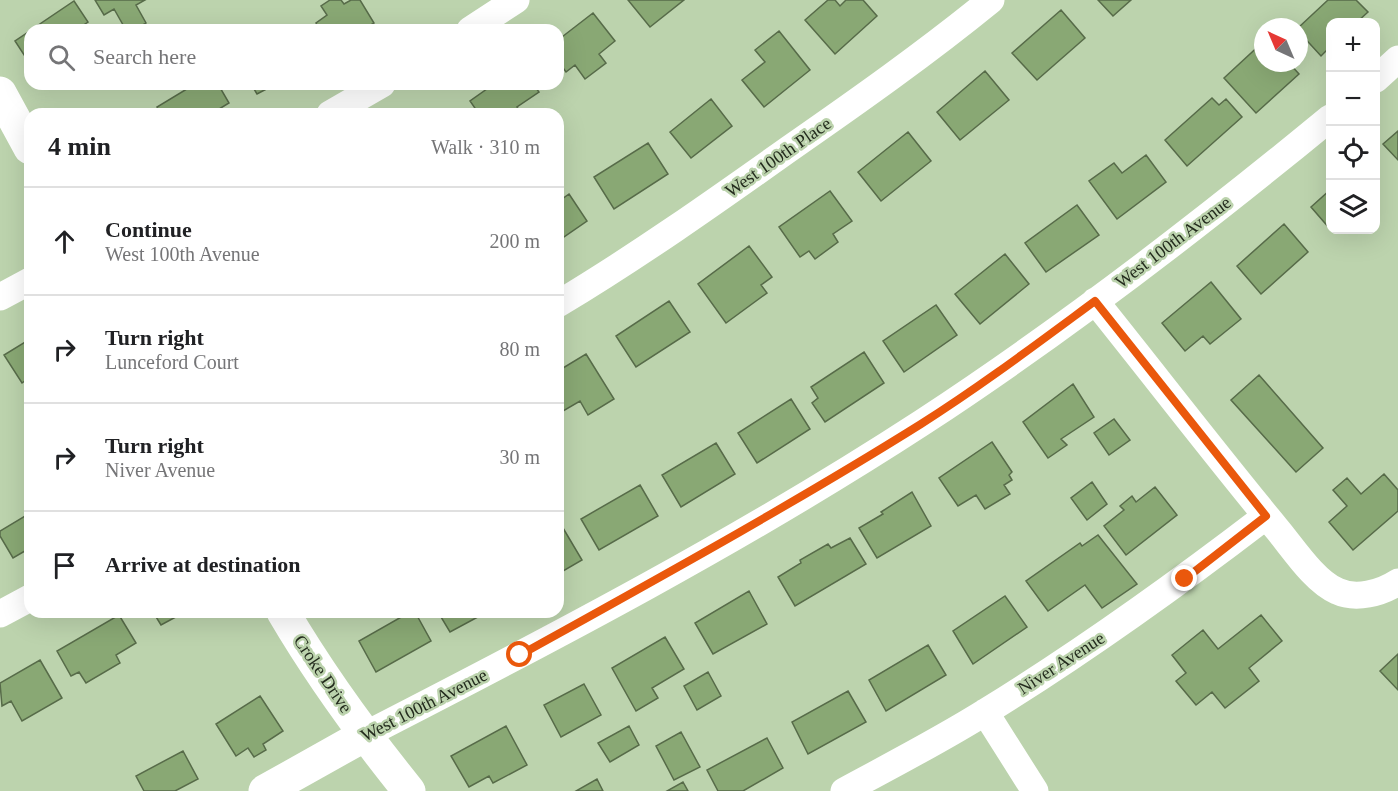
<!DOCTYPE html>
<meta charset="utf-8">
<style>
body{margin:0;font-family:"Times New Roman",serif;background:#f6f6f6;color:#202124}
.controls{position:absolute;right:18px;top:18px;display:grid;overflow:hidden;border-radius:12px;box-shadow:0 6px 24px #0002}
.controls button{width:54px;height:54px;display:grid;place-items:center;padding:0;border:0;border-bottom:2px solid #e0e0e0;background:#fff;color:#202124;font:30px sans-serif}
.compass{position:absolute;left:1254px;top:18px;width:54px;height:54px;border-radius:50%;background:#fff;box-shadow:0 6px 24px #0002;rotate:316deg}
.stop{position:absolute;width:18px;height:18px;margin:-14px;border:4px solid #ea580c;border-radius:50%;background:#fff}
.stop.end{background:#ea580c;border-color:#fff;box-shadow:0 2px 6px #0008}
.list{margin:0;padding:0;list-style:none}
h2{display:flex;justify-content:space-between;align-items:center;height:78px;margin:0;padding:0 24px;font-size:26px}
h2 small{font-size:20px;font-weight:400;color:#757577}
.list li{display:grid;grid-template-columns:39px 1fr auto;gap:18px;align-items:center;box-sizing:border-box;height:108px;padding:0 24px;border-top:2px solid #e0e0e0}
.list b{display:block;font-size:22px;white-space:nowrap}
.list p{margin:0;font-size:20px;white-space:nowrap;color:#757577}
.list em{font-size:20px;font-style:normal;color:#757577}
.icon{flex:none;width:33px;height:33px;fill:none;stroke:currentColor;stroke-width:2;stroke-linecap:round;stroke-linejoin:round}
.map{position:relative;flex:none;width:1398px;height:791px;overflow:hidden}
.search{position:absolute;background:#fff;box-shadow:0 6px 24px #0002;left:24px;top:24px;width:540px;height:66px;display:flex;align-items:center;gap:15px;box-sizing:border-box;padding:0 21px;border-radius:18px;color:#757577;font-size:22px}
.panel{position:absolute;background:#fff;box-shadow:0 6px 24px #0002;left:24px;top:108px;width:540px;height:510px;border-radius:18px}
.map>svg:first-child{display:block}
</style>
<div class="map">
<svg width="1398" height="791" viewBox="0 0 1398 791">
<rect width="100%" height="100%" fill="#bcd3ad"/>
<!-- building -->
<path fill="#89a874" stroke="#576b49" stroke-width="1.5" d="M 95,0 L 145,0 L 136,5 L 146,23 L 135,30 L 126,30 L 114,9 L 104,15 Z
M 330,0 L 341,0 L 344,4 L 351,0 L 360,0 L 374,23 L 363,30 L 320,30 L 316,23 L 327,15 L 321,6 Z
M 628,0 L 684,0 L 650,27 Z
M 828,0 L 835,0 L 840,6 L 846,0 L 863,0 L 877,16 L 835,54 L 805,20 Z
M 1098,0 L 1131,0 L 1113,16 Z
M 1328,0 L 1356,0 L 1368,12 L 1357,22 L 1330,22 L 1330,47 L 1321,56 L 1299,32 L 1299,27 Z
M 74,1 L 88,22 L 76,30 L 31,30 Z
M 1061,10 L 1085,38 L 1037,80 L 1012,53 Z
M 593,13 L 615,41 L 599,54 L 606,63 L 585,79 L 575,65 L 566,72 L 558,61 L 558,40 Z
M 30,31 L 30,64 L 15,41 Z
M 779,31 L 810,70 L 764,107 L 742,80 L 765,62 L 755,50 Z
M 1263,42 L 1263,63 L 1289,63 L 1299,74 L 1256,113 L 1224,78 Z
M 985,71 L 1009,100 L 960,140 L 937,112 Z
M 195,84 L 218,84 L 229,103 L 211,114 L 161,114 L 157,107 Z
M 251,84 L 276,84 L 257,94 Z
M 494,84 L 533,84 L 539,92 L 517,107 L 522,114 L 479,114 L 470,101 Z
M 1212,98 L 1219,105 L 1226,99 L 1242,117 L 1187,166 L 1165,140 Z
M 711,99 L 732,126 L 691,158 L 670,132 Z
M 1398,131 L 1398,160 L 1383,144 Z
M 908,132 L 931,161 L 881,201 L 858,172 Z
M 648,143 L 668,174 L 614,209 L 594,177 Z
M 1146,155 L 1166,182 L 1117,219 L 1089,181 L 1114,163 L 1122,173 Z
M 1330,190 L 1330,229 L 1311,207 Z
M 830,191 L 852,221 L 833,234 L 838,242 L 815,259 L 809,251 L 800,257 L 779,227 Z
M 569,194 L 587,221 L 558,241 L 558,202 Z
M 1077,205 L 1099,235 L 1046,272 L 1025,243 Z
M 1284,224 L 1308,252 L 1261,294 L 1237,266 Z
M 749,246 L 772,277 L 761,285 L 767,293 L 726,323 L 698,284 Z
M 1005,254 L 1029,284 L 980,324 L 955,294 Z
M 1211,282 L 1241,319 L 1210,344 L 1203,336 L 1185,351 L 1162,323 Z
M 669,301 L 690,332 L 636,367 L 616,336 Z
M 936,305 L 957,335 L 904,372 L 883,341 Z
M 30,339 L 30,377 L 22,383 L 4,355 Z
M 864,352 L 884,383 L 825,422 L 812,403 L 818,398 L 811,387 Z
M 586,354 L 614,399 L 588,415 L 580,401 L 558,414 L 558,371 Z
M 1259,375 L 1323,448 L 1296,472 L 1231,400 Z
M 1073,384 L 1094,417 L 1061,439 L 1067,445 L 1048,458 L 1023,422 Z
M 791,399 L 810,429 L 757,463 L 738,433 Z
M 1114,419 L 1130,440 L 1109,455 L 1094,433 Z
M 992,442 L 1012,472 L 1009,475 L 1012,480 L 1004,485 L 1010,494 L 985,509 L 976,495 L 958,506 L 939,478 Z
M 716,443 L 735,474 L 681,507 L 662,475 Z
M 1384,474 L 1398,490 L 1398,511 L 1353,550 L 1329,522 L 1347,506 L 1333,490 L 1347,478 L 1361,494 Z
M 1092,482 L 1107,504 L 1087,520 L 1071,498 Z
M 640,485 L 658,516 L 599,550 L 581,519 Z
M 1155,487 L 1177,515 L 1126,555 L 1104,526 L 1124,510 L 1120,506 L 1132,496 L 1136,502 Z
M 912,492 L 931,526 L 877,558 L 859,528 L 883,514 L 881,512 Z
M 30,513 L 30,548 L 13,558 L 0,536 L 0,531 Z
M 563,528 L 582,560 L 558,574 L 558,531 Z
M 1098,535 L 1137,584 L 1102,608 L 1085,585 L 1048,611 L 1026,581 L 1080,543 L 1082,546 Z
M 850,538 L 866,564 L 795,606 L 778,577 L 801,563 L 800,560 L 828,544 L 831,548 Z
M 749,591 L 767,624 L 713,654 L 695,623 Z
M 1005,596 L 1027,627 L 973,664 L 953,631 Z
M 153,612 L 185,612 L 161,625 Z
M 410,612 L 415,612 L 431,641 L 376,672 L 359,641 Z
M 438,612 L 487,612 L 450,632 Z
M 119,615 L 136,643 L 116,655 L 120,663 L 86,683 L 79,672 L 71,676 L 57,651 Z
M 1261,615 L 1282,641 L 1249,668 L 1259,681 L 1225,708 L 1212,692 L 1196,705 L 1176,681 L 1186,673 L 1172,655 L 1203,630 L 1218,649 Z
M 665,637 L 684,669 L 652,688 L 658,698 L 636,711 L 612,668 Z
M 928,645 L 946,675 L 886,711 L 869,680 Z
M 1398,654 L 1398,690 L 1380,671 Z
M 40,660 L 62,698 L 22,721 L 11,701 L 2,706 L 0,683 Z
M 708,672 L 721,696 L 697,710 L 684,686 Z
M 584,684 L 601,715 L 561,737 L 544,705 Z
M 848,691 L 866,722 L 808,754 L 792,722 Z
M 260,696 L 283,731 L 263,744 L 266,750 L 254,757 L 248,748 L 236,756 L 216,724 Z
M 506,726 L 527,765 L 493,783 L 489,776 L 469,787 L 451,756 Z
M 629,726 L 639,745 L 610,762 L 598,743 Z
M 681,732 L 700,767 L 674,780 L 656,746 Z
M 767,738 L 783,768 L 743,791 L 718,791 L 707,770 Z
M 183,751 L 198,779 L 175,791 L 144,791 L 136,776 Z
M 597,779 L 603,791 L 576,791 Z
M 683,782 L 688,791 L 667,791 Z"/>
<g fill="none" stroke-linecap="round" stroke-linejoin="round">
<!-- minor -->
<path stroke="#fff" stroke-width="27" d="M 470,30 L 516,0
M 1376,79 L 1398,59
M 330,114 L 382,84
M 0,297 L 30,281
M 1095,301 C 1156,377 1215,454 1277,529 C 1293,548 1314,581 1337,591 C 1356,600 1381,593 1398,582
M 558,304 C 638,256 713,203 789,149 C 858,101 926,53 991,0
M 0,614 L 30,598
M 985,712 L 1035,791
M 365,735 C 554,638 745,538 923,422 C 1065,329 1200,225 1330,118
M 844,791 C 892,765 941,740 987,711 C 1084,651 1176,585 1266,516"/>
<!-- tertiary -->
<path stroke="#fff" stroke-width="33" d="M 0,93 L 30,148
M 283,612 C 320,675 363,734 409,791
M 265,791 L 365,735"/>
</g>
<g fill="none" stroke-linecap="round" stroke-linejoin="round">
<!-- route -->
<path stroke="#ea580c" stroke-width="8" d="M 520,655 C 655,580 790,506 921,424 C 981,386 1038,343 1095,301 L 1266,516 L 1185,579"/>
</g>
<g text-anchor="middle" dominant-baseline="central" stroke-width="5" stroke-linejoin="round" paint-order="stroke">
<!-- street labels -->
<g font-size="18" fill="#232b1d" stroke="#bcd3ad">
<text transform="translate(778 157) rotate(-35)">West 100th Place</text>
<text transform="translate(1173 242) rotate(-37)">West 100th Avenue</text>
<text transform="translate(1061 663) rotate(-33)">Niver Avenue</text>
<text transform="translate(323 674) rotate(56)">Croke Drive</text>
<text transform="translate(424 705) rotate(-27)">West 100th Avenue</text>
</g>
</g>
</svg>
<div class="controls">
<button>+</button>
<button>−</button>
<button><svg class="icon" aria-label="locate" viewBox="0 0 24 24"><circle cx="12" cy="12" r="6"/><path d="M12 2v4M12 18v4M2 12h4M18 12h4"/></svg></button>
<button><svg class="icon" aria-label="layers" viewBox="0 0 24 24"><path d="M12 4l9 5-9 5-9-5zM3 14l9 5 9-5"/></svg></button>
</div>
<svg class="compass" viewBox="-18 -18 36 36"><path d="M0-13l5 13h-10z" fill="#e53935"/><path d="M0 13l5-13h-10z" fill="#757577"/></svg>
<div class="stop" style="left:520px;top:655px"></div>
<div class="stop end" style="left:1185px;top:579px"></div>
<div class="search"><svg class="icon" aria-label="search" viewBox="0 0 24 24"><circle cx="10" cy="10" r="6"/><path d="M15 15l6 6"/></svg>Search here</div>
<section class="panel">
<h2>4 min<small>Walk · 310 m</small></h2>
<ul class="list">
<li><svg class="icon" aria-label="ahead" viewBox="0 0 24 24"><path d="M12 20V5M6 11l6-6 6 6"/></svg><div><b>Continue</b><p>West 100th Avenue</p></div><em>200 m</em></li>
<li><svg class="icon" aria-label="right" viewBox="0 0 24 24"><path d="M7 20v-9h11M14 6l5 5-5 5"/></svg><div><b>Turn right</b><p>Lunceford Court</p></div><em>80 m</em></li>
<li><svg class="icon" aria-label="right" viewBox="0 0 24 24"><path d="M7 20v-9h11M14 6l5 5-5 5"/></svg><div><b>Turn right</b><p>Niver Avenue</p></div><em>30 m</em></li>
<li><svg class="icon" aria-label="arrive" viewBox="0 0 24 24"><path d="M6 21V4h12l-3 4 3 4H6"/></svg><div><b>Arrive at destination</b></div></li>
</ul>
</section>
</div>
